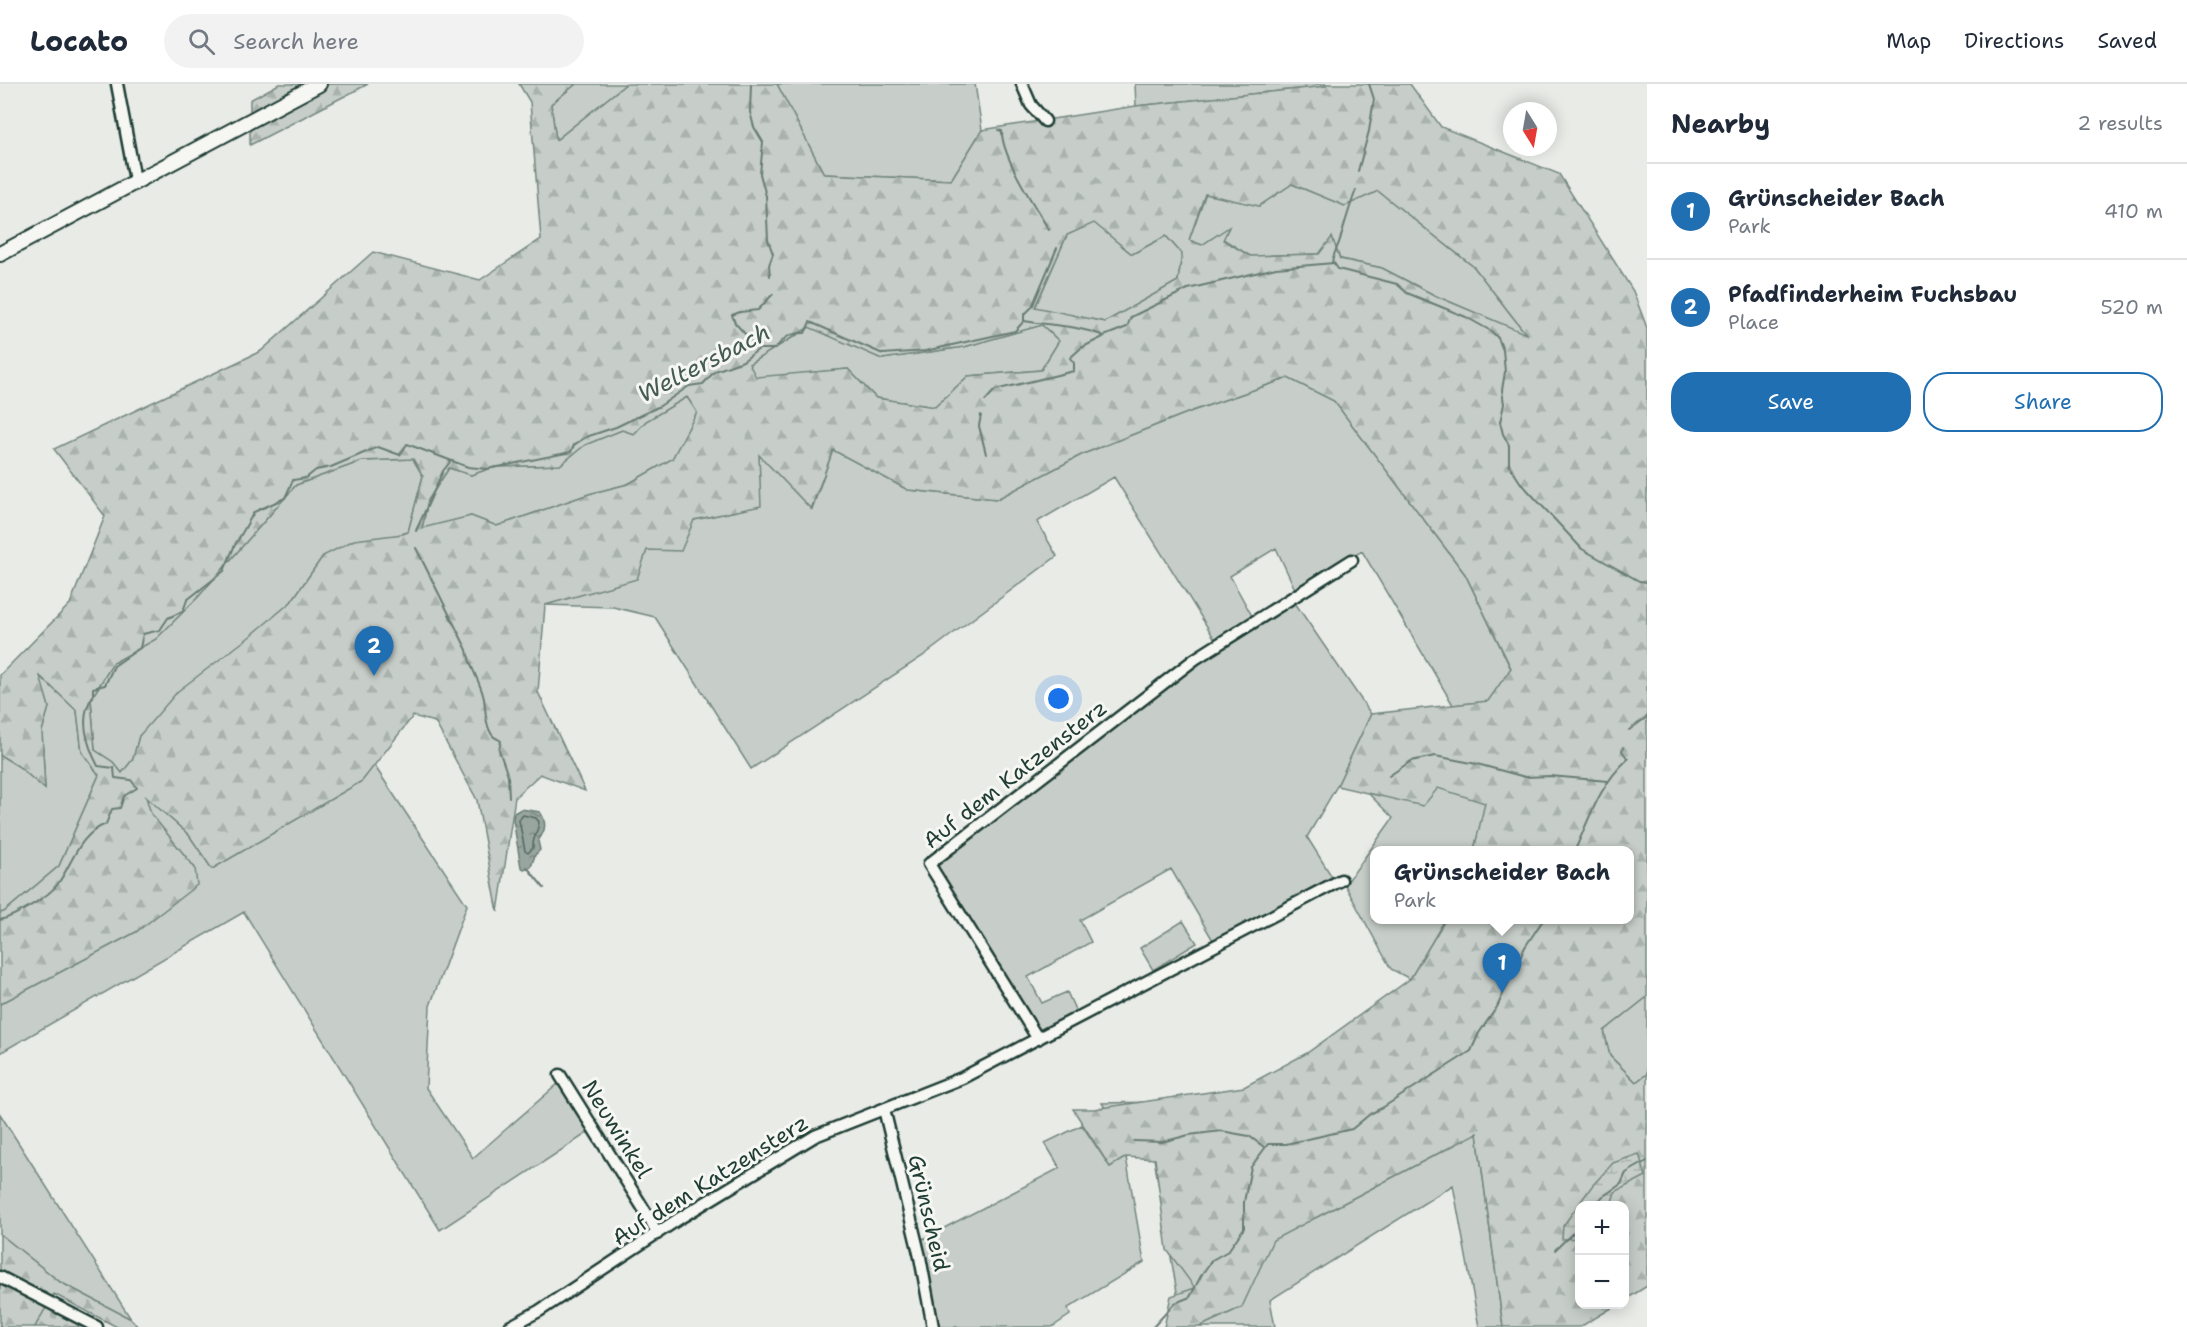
<!DOCTYPE html>
<meta charset="utf-8">
<style>
body{margin:0;font-family:"Shantell Sans",sans-serif;background:#f2f2f3;color:#1f2937}
.controls{position:absolute;right:18px;bottom:18px;display:grid;overflow:hidden;border-radius:12px;box-shadow:0 3px 15px #0003}
.controls button{width:54px;height:54px;display:grid;place-items:center;padding:0;border:0;border-bottom:2px solid #e0e1e3;background:#fff;color:#1f2937;font:30px sans-serif}
.compass{position:absolute;left:1503px;top:18px;width:54px;height:54px;border-radius:50%;background:#fff;box-shadow:0 3px 15px #0003;rotate:169deg}
.you{position:absolute;left:1059px;top:615px;width:21px;height:21px;margin:-15px;border:4px solid #fff;border-radius:50%;background:#1a73e8;box-shadow:0 0 0 9px #1a73e833}
.badge{display:grid;place-items:center;width:39px;height:39px;border-radius:50%;background:#1f6fb2;color:#fff;font-size:20px;font-weight:700}
.pin{position:absolute;translate:-50% -50px;filter:drop-shadow(0 2px 3px #0008)}
.pin::after{content:'';position:absolute;top:32px;width:21px;height:18px;background:inherit;clip-path:polygon(0 0,100% 0,50% 100%)}
.popup{position:absolute;left:1370px;top:762px;width:264px;height:78px;box-sizing:border-box;display:grid;place-content:center;border-radius:12px;background:#fff;filter:drop-shadow(0 2px 4px #0005);font-size:20px;white-space:nowrap;color:#747a83}
.popup b{font-size:22px;color:#1f2937}
.popup::after{content:'';position:absolute;left:50%;top:100%;margin-left:-12px;border:12px solid transparent;border-top-color:#fff}
.list{margin:0;padding:0;list-style:none}
h2{display:flex;justify-content:space-between;align-items:center;height:78px;margin:0;padding:0 24px;font-size:26px}
h2 small{font-size:20px;font-weight:400;color:#747a83}
.list li{display:grid;grid-template-columns:39px 1fr auto;gap:18px;align-items:center;box-sizing:border-box;height:96px;padding:0 24px;border-top:2px solid #e0e1e3}
.list b{display:block;font-size:22px;white-space:nowrap}
.list p{margin:0;font-size:20px;white-space:nowrap;color:#747a83}
.list em{font-size:20px;font-style:normal;color:#747a83}
.actions{display:flex;gap:12px;padding:18px 24px}
.actions a{flex:1;padding:14px 0;border:2px solid #1f6fb2;border-radius:24px;text-align:center;font-size:21px;color:#1f6fb2}
.actions .main{background:#1f6fb2;color:#fff}
.icon{flex:none;width:33px;height:33px;fill:none;stroke:currentColor;stroke-width:2;stroke-linecap:round;stroke-linejoin:round}
.map{position:relative;flex:none;width:1647px;height:1243px;overflow:hidden}
header{display:flex;align-items:center;gap:36px;box-sizing:border-box;height:84px;padding:0 30px;background:#fff;border-bottom:2px solid #e0e1e3}
header strong{font-size:28px}
nav{display:flex;gap:33px;margin-inline-start:auto;font-size:21px}
.search{width:420px;height:54px;background:#f2f2f3;display:flex;align-items:center;gap:15px;box-sizing:border-box;padding:0 21px;border-radius:33px;color:#747a83;font-size:22px}
main{display:flex}
aside{flex:1;background:#fff}
.map>svg:first-child{display:block}
</style>
<header>
<strong>Locato</strong>
<div class="search"><svg class="icon" aria-label="search" viewBox="0 0 24 24"><circle cx="10" cy="10" r="6"/><path d="M15 15l6 6"/></svg>Search here</div>
<nav><a>Map</a><a>Directions</a><a>Saved</a></nav>
</header>
<main>
<div class="map">
<svg width="1647" height="1243" viewBox="0 0 1647 1243">
<defs>
<pattern id="forest-firs" width="22" height="20" patternUnits="userSpaceOnUse" patternTransform="scale(1.5)"><rect width="22" height="20" fill="#c7cec9"/><path d="M5 1l3.5 6h-7zM16 11l3.5 6h-7z" fill="#aab2ad"/></pattern>
<pattern id="wetland-marsh" width="20" height="14" patternUnits="userSpaceOnUse" patternTransform="scale(1.5)"><rect width="20" height="14" fill="#c7cec9"/><path d="M1 5h8M5 5V1M11 12h8M15 12V8" fill="none" stroke="#aab2ad"/></pattern>
<pattern id="cemetery-stones" width="16" height="16" patternUnits="userSpaceOnUse" patternTransform="scale(1.5)"><rect width="16" height="16" fill="#c7cec9"/><path d="M2 7V4a2 2 0 0 1 4 0v3zM10 15v-3a2 2 0 0 1 4 0v3z" fill="#aab2ad"/></pattern>
<pattern id="water-ripples" width="26" height="14" patternUnits="userSpaceOnUse" patternTransform="scale(1.5)"><rect width="26" height="14" fill="#99a6a0"/><path d="M2 4q2-2 4 0t4 0M15 11q2-2 4 0t4 0" fill="none" stroke="#7c8883"/></pattern>
</defs>
<rect width="100%" height="100%" fill="#e9ebe7"/>
<filter id="ink" filterUnits="userSpaceOnUse"><feTurbulence type="fractalNoise" baseFrequency=".0167" numOctaves="2"/><feDisplacementMap in="SourceGraphic" scale="12" xChannelSelector="R" yChannelSelector="G"/><feConvolveMatrix kernelMatrix="1 2 1 2 8 2 1 2 1" color-interpolation-filters="sRGB"/></filter>
<g filter="url(#ink)">
<!-- green -->
<path fill="#c7cec9" stroke="#73867e" stroke-width="1.5" d="M 576,0 L 626,0 L 556,56 L 551,20 Z
M 777,0 L 975,0 L 982,46 L 951,96 L 824,90 Z
M 1135,0 L 1326,0 L 1326,2 L 1136,22 Z
M 1292,100 L 1345,122 L 1378,107 L 1474,183 L 1527,251 L 1436,212 L 1382,184 L 1319,170 L 1250,172 L 1223,155 L 1228,144 L 1202,161 L 1189,156 L 1206,109 L 1259,122 Z
M 1094,138 L 1132,170 L 1166,152 L 1182,170 L 1178,197 L 1105,238 L 1035,224 L 1067,151 Z
M 1042,241 L 1059,257 L 1041,286 L 968,292 L 935,323 L 876,314 L 848,285 L 756,294 L 749,280 L 810,243 L 882,275 L 964,263 Z
M 1288,294 L 1334,317 L 1465,490 L 1511,585 L 1490,615 L 1519,634 L 1485,723 L 1474,766 L 1374,766 L 1374,836 L 1445,836 L 1410,895 L 1391,885 L 1345,801 L 1393,734 L 1367,708 L 1473,619 L 1453,621 L 1362,467 L 1295,505 L 1276,464 L 1230,492 L 1252,532 L 1216,557 L 1114,393 L 1037,438 L 1057,472 L 923,572 L 751,685 L 655,533 L 613,523 L 545,521 L 636,495 L 647,466 L 694,436 L 760,422 L 759,370 L 812,425 L 833,366 L 908,406 L 997,415 L 1083,370 L 1192,327 Z
M 687,313 L 697,328 L 672,375 L 628,400 L 589,410 L 497,442 L 471,432 L 422,445 L 428,416 L 449,384 L 471,391 L 494,383 L 560,381 L 584,361 L 622,346 L 634,350 L 646,337 Z
M 413,375 L 423,392 L 408,448 L 323,472 L 291,518 L 139,652 L 133,675 L 122,689 L 113,678 L 95,666 L 91,615 L 113,579 L 156,555 L 198,513 L 296,401 L 362,377 Z
M 1293,516 L 1371,630 L 1337,702 L 1307,753 L 1332,793 L 1214,858 L 1171,785 L 1080,836 L 1091,858 L 1028,893 L 1042,919 L 1067,908 L 1077,930 L 1039,951 L 937,782 L 1010,723 L 1202,576 Z
M 39,591 L 77,627 L 82,668 L 99,691 L 59,782 L 4,828 L 0,829 L 0,671 L 18,682 L 45,705 L 42,647 L 49,623 Z
M 374,681 L 467,821 L 430,922 L 426,1004 L 473,1074 L 559,999 L 568,1008 L 592,1046 L 440,1146 L 244,828 L 0,969 L 0,920 L 136,848 L 195,784 L 151,730 L 145,712 L 189,751 L 212,785 L 362,697 Z
M 1183,837 L 1197,859 L 1153,886 L 1140,864 Z
M 1647,913 L 1647,990 L 1636,998 L 1610,972 L 1604,947 Z
M 1155,1018 L 1315,1134 L 1477,1049 L 1503,1243 L 1479,1243 L 1453,1101 L 1270,1216 L 1275,1243 L 1199,1243 L 1242,1223 L 1183,1243 L 1151,1057 L 1131,1069 L 1102,1019 Z
M 0,1030 L 131,1235 L 60,1198 L 0,1150 Z
M 1082,1041 L 1110,1083 L 1126,1073 L 1144,1178 L 1068,1224 L 1070,1231 L 1052,1243 L 938,1243 L 921,1156 L 1060,1084 L 1045,1059 Z"/>
<!-- forest -->
<path fill="url(#forest-firs)" stroke="#73867e" stroke-width="1.5" fill-rule="evenodd" d="M 279,0 L 368,0 L 250,61 L 250,16 Z
M 519,0 L 576,0 L 551,20 L 556,56 L 626,0 L 777,0 L 824,90 L 951,96 L 982,46 L 1136,22 L 1326,2 L 1326,0 L 1410,0 L 1441,43 L 1559,90 L 1633,207 L 1647,244 L 1647,913 L 1604,947 L 1610,972 L 1636,998 L 1647,990 L 1647,1202 L 1625,1216 L 1624,1122 L 1580,1122 L 1580,1220 L 1617,1221 L 1580,1243 L 1503,1243 L 1477,1049 L 1273,1156 L 1242,1223 L 1199,1243 L 1164,1243 L 1171,1212 L 1195,1204 L 1167,1166 L 1155,1075 L 1126,1073 L 1110,1083 L 1073,1025 L 1094,1025 L 1244,1003 L 1307,969 L 1410,895 L 1445,836 L 1630,836 L 1630,766 L 1474,766 L 1485,719 L 1438,704 L 1423,722 L 1337,702 L 1371,630 L 1488,617 L 1511,584 L 1465,490 L 1334,317 L 1288,294 L 1192,327 L 1083,370 L 997,415 L 908,406 L 833,366 L 811,425 L 759,371 L 761,422 L 694,436 L 681,467 L 647,466 L 637,495 L 545,521 L 538,608 L 585,707 L 540,690 L 515,713 L 498,828 L 477,716 L 435,638 L 413,632 L 362,697 L 212,785 L 189,751 L 146,713 L 151,730 L 195,784 L 197,801 L 136,848 L 0,920 L 0,829 L 4,828 L 59,782 L 99,691 L 82,668 L 77,627 L 40,592 L 49,623 L 42,647 L 45,705 L 18,682 L 0,671 L 0,591 L 70,520 L 105,432 L 54,365 L 261,267 L 373,168 L 480,196 L 541,155 L 530,18 ZM 1292,100 L 1345,122 L 1378,107 L 1474,183 L 1526,250 L 1436,212 L 1382,184 L 1340,175 L 1332,153 L 1319,170 L 1250,172 L 1223,156 L 1229,143 L 1202,161 L 1189,156 L 1205,110 L 1259,122 ZM 1094,139 L 1132,170 L 1166,152 L 1182,170 L 1178,197 L 1105,238 L 1035,223 L 1067,151 ZM 1042,241 L 1059,257 L 1041,286 L 968,292 L 935,323 L 876,314 L 848,285 L 756,293 L 749,280 L 809,243 L 882,275 L 964,263 ZM 687,313 L 697,328 L 672,375 L 628,400 L 589,410 L 497,442 L 471,432 L 422,444 L 428,416 L 449,384 L 471,391 L 494,383 L 560,381 L 585,361 L 622,346 L 634,350 L 646,337 ZM 413,375 L 423,392 L 408,448 L 403,450 L 354,456 L 323,472 L 291,518 L 248,554 L 178,607 L 139,652 L 133,675 L 122,689 L 113,678 L 95,666 L 91,615 L 113,579 L 156,555 L 198,513 L 296,401 L 362,377 Z
M 0,1150 L 60,1198 L 131,1235 L 138,1243 L 117,1243 L 54,1210 L 35,1243 L 0,1243 Z"/>
<!-- wetland -->
<path fill="url(#wetland-marsh)" stroke="#73867e" stroke-width="1.5" d="M 1639,1070 L 1646,1092 L 1615,1108 L 1611,1121 L 1580,1122 L 1579,1154 L 1562,1155 L 1563,1142 L 1592,1102 L 1613,1079 Z"/>
<!-- cemetery -->
<path fill="url(#cemetery-stones)" stroke="#73867e" stroke-width="1.5" d="M 47,1222 L 88,1243 L 35,1243 Z"/>
<!-- water -->
<path fill="url(#water-ripples)" stroke="#687c75" stroke-width="1.5" d="M 521,725 L 540,728 C 547,739 546,746 538,757 L 540,766 L 535,771 L 531,783 L 524,785 L 521,783 L 513,735 L 514,729 Z"/>
<g fill="none" stroke-linecap="round" stroke-linejoin="round">
<!-- shore -->
<path stroke="#50675f" stroke-width="1.5" d="M 523,731 L 536,734 L 539,738 C 538,748 532,754 533,764 L 528,769 L 525,767 L 519,736 Z"/>
<!-- stream -->
<path stroke="#687c75" stroke-width="2" d="M 751,0 L 750,28 L 754,43 L 763,58 L 760,90 L 766,112 L 768,156 L 773,170 L 769,181 L 770,192
M 998,46 L 1002,47 C 1001,72 1036,124 1049,146
M 1358,87 L 1369,47 L 1374,15 L 1369,0
M 1332,179 C 1333,169 1339,162 1341,152 C 1346,136 1350,121 1356,106
M 1024,236 L 1024,231 L 1032,223 L 1057,164
M 759,265 L 735,239 L 732,231 L 740,228 L 758,226 L 773,210
M 985,317 L 995,306 L 1074,287 L 1074,279 L 1070,274 L 1081,264 L 1103,253
M 981,331 L 979,342 L 986,370
M 416,447 L 443,387 L 450,378
M 416,464 L 467,566 C 469,583 481,598 484,615 C 486,627 485,642 493,652 C 495,654 498,655 501,657 L 499,666 L 508,692 L 509,713
M 1629,646 L 1647,633
M 1389,692 L 1411,677 L 1435,672 L 1477,680 L 1525,693 L 1550,692 L 1608,697
M 1575,766 C 1590,733 1600,700 1628,675 L 1622,667 L 1623,663
M 527,783 L 544,804
M 0,836 C 14,833 48,813 57,801 C 73,779 78,751 106,740 L 112,725 L 120,724 L 124,712 L 137,704 L 131,696 L 115,694 L 114,684 L 98,682 C 87,661 78,632 93,612 L 93,604 L 105,601 L 114,582 L 140,564 L 143,550 L 160,546 L 168,534 L 183,527 L 187,516 L 224,487 L 234,463 L 254,428 L 285,414 L 293,396 L 306,394 L 316,386 L 331,383 L 378,363 L 400,371 L 407,360 L 468,383 L 488,385 L 571,368 L 574,361 L 586,353 L 616,343 L 660,322 L 689,302 L 703,300 L 715,287 L 743,277 L 759,265 L 775,265 C 784,253 790,249 805,249 L 810,238 L 883,270 L 925,267 L 1015,247 L 1024,237 C 1053,242 1077,241 1104,252 L 1127,243 L 1131,233 L 1188,205 L 1276,184 L 1334,179 L 1338,185 L 1397,200 L 1407,209 L 1466,233 L 1491,247 L 1498,254 L 1503,266 L 1505,288 L 1502,306 L 1504,320 L 1500,338 L 1503,350 L 1509,361 L 1509,381 L 1520,398 L 1582,465 L 1639,497 L 1647,498
M 1134,1057 L 1162,1058 L 1189,1051 L 1221,1047 L 1249,1052 L 1264,1063
M 1595,1122 L 1602,1113 L 1621,1100 L 1626,1089 L 1647,1077
M 1555,1166 L 1580,1142
M 0,1242 L 1,1243
M 1153,1243 L 1175,1219 L 1190,1213 L 1202,1190 L 1212,1176 L 1228,1167 L 1244,1144 L 1244,1118 L 1251,1083 L 1268,1060 L 1286,1060 L 1352,1045 L 1370,1030 L 1382,1024 L 1471,967 L 1479,949 L 1497,923 L 1525,863 L 1543,836"/>
<!-- minor casing -->
<g stroke="#1f3d34" stroke-width="15">
<path id="minor" d="M 117,0 L 135,96
M 1022,0 L 1031,21 L 1045,37
M 1038,955 L 929,780 L 1195,575 L 1352,476
M 560,991 L 650,1135 L 657,1150
M 884,1025 L 920,1173 L 933,1243
M 0,1193 L 97,1243
M 509,1243 L 539,1227 L 680,1134 L 815,1052 L 962,994 L 1341,796"/>
</g>
<!-- major casing -->
<g stroke="#1f3d34" stroke-width="18">
<path id="major" d="M 0,170 L 319,0"/>
</g>
<!-- minor -->
<use href="#minor" stroke="#f6f6f2" stroke-width="10"/>
<!-- major -->
<use href="#major" stroke="#f6f6f2" stroke-width="14"/>
</g>
</g>
<g text-anchor="middle" dominant-baseline="central" stroke-width="6" stroke-linejoin="round" paint-order="stroke">
<!-- street labels -->
<g font-size="22" fill="#1f3d34" stroke="#f6f6f2">
<text transform="translate(1015 690) rotate(-38)">Auf dem Katzensterz</text>
<text transform="translate(617 1045) rotate(58)">Neuwinkel</text>
<text transform="translate(710 1096) rotate(-32)">Auf dem Katzensterz</text>
<text transform="translate(929 1129) rotate(77)">Grünscheid</text>
</g>
<!-- water labels -->
<g font-size="24" font-style="italic" fill="#445c54" stroke="#f6f6f2">
<text transform="translate(704 279) rotate(-27)">Weltersbach</text>
</g>
</g>
</svg>
<div class="controls">
<button>+</button>
<button>−</button>
</div>
<svg class="compass" viewBox="-18 -18 36 36"><path d="M0-13l5 13h-10z" fill="#e53935"/><path d="M0 13l5-13h-10z" fill="#747a83"/></svg>
<div class="you"></div>
<div class="pin badge" style="left:1502px;top:909px">1</div>
<div class="popup"><b>Grünscheider Bach</b>Park</div>
<div class="pin badge" style="left:374px;top:592px">2</div>
</div>
<aside>
<h2>Nearby<small>2 results</small></h2>
<ul class="list">
<li><span class="badge">1</span><div><b>Grünscheider Bach</b><p>Park</p></div><em>410 m</em></li>
<li><span class="badge">2</span><div><b>Pfadfinderheim Fuchsbau</b><p>Place</p></div><em>520 m</em></li>
</ul>
<div class="actions"><a class="main">Save</a><a>Share</a></div>
</aside>
</main>
